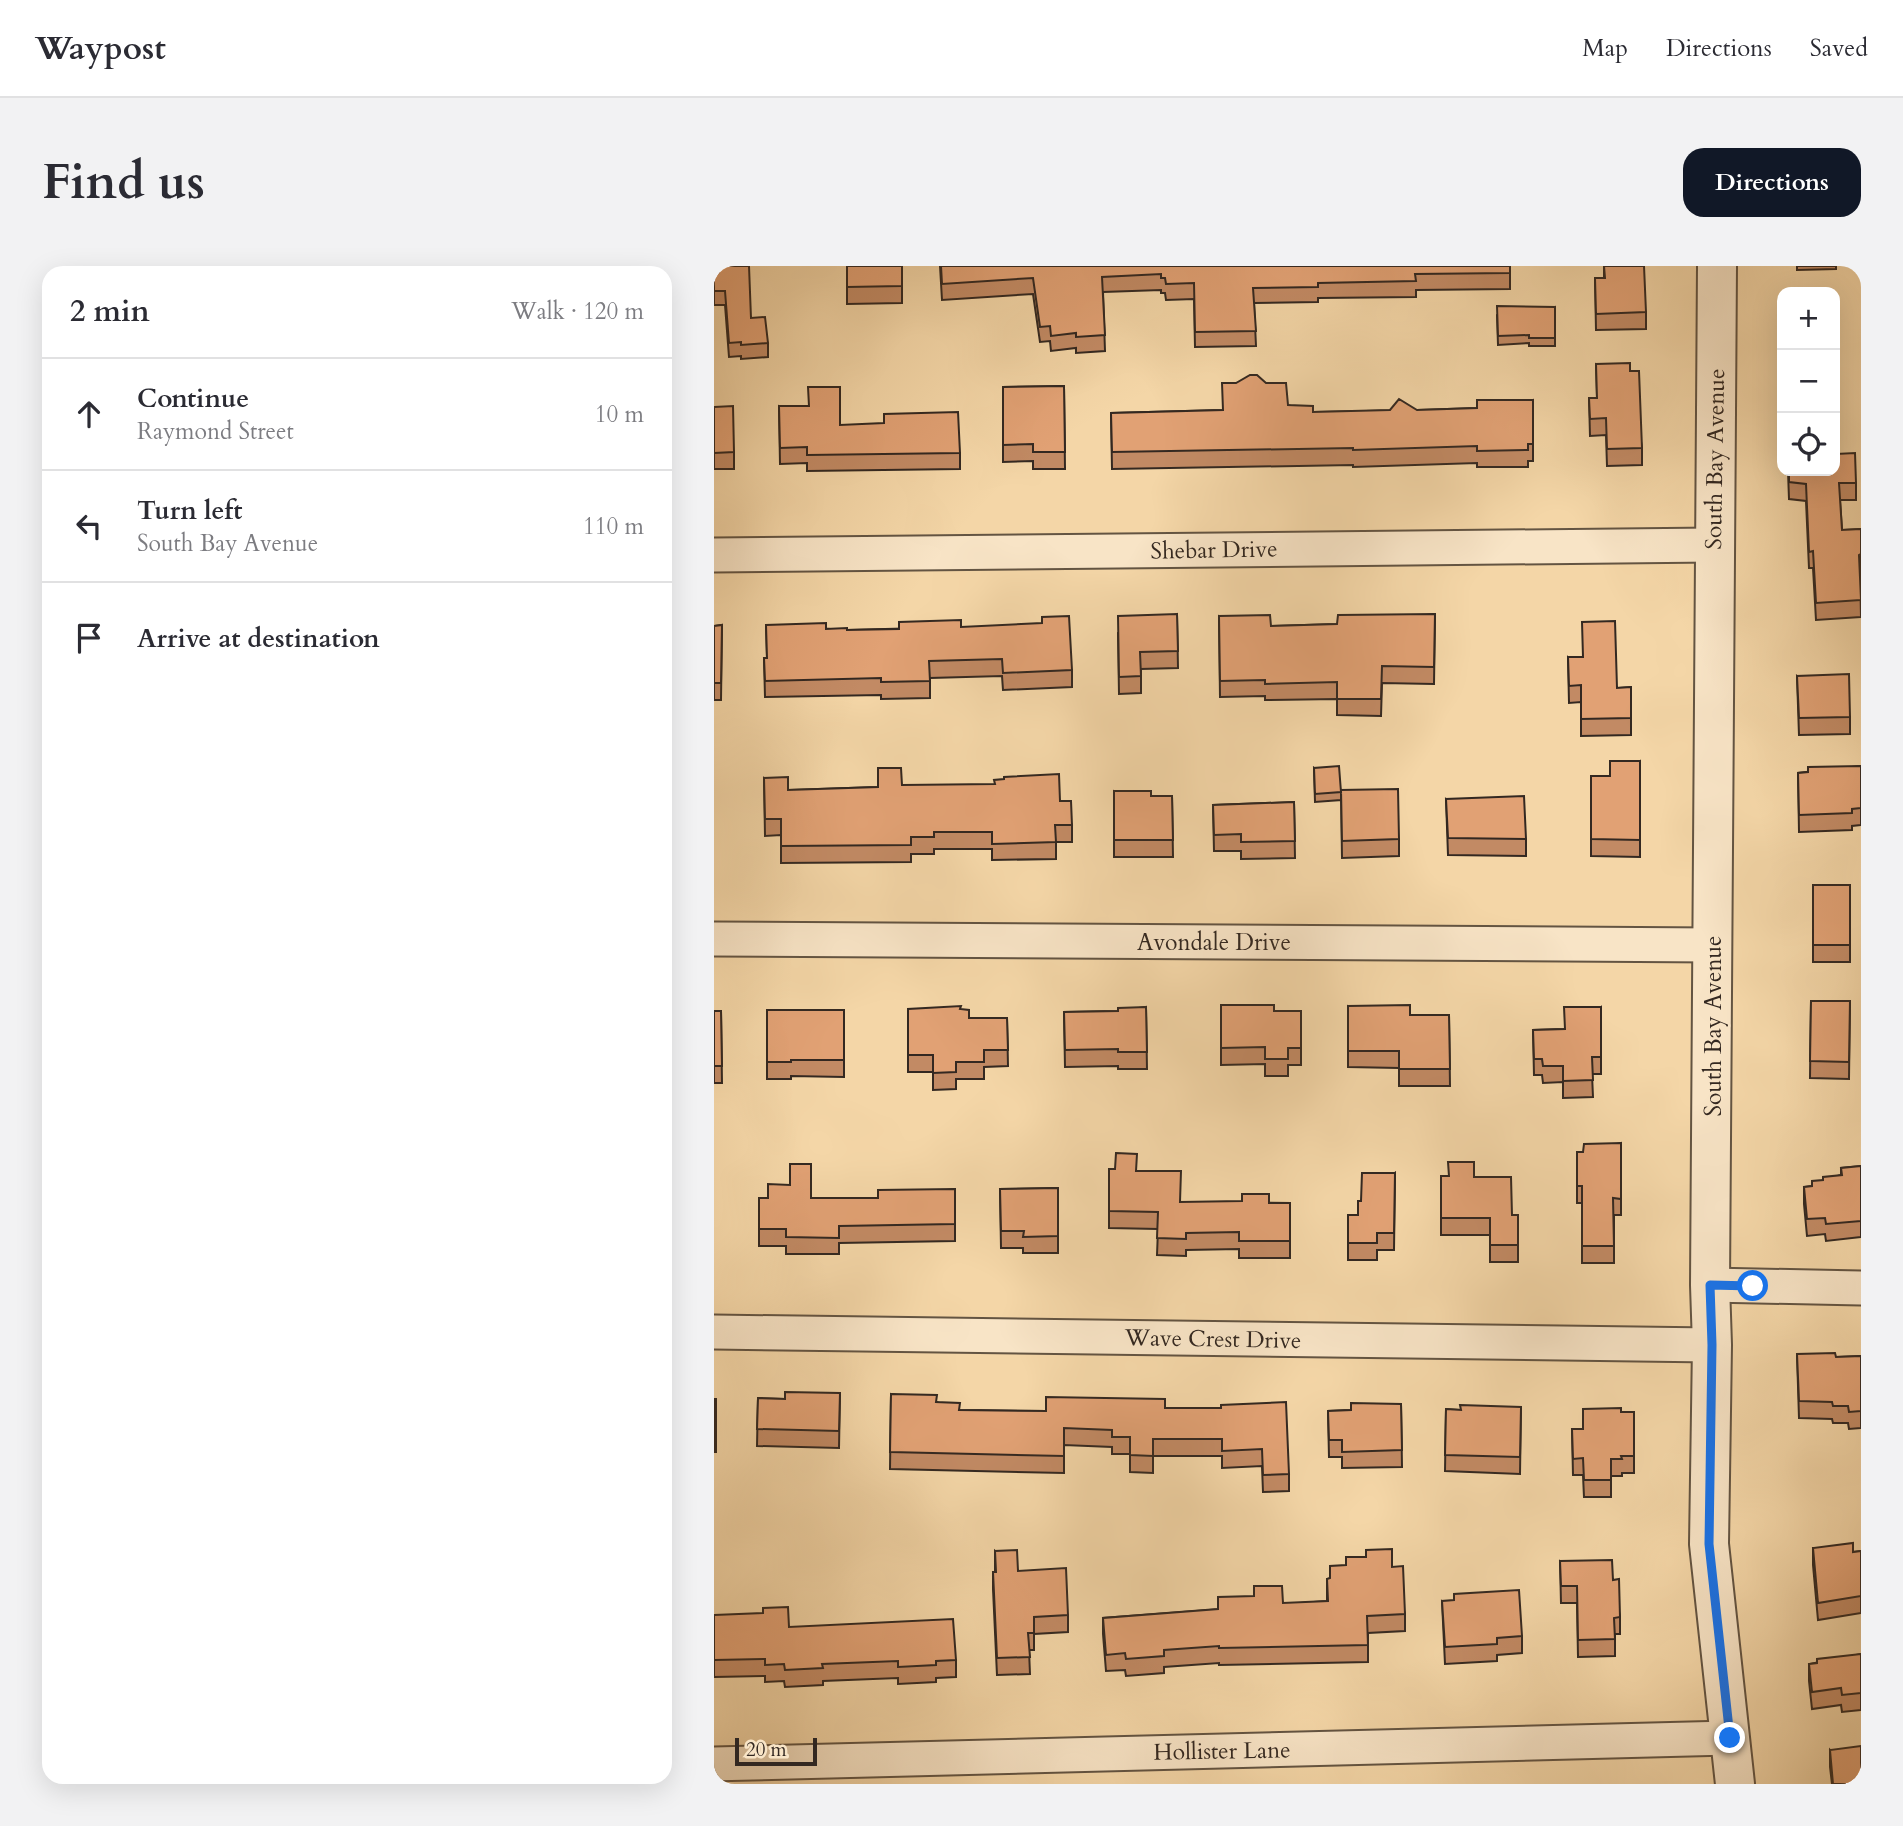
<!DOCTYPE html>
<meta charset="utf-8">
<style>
body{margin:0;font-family:Cardo,serif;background:#f2f2f3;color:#2b2b33}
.controls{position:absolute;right:21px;top:21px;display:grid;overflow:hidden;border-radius:14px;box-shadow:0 7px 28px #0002}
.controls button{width:63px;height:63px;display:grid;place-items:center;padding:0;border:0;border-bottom:2px solid #e1e1e2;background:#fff;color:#2b2b33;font:35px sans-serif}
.scale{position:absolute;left:21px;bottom:18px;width:82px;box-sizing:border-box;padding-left:7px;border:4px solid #332821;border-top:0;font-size:19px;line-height:24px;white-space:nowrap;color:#332821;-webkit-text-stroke:5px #f8e4c6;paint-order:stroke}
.stop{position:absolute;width:21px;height:21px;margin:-16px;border:5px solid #1a73e8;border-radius:50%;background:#fff}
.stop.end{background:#1a73e8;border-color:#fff;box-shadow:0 2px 7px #0008}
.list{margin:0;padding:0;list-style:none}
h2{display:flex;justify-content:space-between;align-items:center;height:91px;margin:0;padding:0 28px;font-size:30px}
h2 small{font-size:23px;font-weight:400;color:#7c7c81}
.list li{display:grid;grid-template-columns:46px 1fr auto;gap:21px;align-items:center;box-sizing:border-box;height:112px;padding:0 28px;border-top:2px solid #e1e1e2}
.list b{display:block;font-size:26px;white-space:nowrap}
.list p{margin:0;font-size:23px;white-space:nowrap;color:#7c7c81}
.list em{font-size:23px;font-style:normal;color:#7c7c81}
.icon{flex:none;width:38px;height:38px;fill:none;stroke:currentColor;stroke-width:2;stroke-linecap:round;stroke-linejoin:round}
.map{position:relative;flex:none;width:1147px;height:1518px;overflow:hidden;border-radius:21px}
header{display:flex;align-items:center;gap:42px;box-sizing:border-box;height:98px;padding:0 35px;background:#fff;border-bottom:2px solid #e1e1e2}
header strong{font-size:33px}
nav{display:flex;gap:38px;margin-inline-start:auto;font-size:24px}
.intro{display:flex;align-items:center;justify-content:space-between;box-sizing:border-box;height:168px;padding:0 42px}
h1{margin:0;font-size:49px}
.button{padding:18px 32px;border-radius:21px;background:#111827;color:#fff;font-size:24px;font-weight:700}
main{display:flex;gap:42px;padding:0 42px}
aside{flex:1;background:#fff;border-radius:21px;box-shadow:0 7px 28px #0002}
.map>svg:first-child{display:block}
</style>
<header>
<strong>Waypost</strong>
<nav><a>Map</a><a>Directions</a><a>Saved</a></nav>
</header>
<div class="intro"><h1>Find us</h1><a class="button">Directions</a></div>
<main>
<aside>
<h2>2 min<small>Walk · 120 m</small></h2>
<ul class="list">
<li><svg class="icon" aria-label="ahead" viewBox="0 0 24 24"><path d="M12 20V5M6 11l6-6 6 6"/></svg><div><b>Continue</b><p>Raymond Street</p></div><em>10 m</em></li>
<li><svg class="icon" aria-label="left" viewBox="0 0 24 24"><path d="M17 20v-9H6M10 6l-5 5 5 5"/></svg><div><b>Turn left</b><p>South Bay Avenue</p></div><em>110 m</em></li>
<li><svg class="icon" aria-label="arrive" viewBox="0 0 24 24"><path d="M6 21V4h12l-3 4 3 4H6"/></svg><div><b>Arrive at destination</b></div></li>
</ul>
</aside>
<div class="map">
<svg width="1147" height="1518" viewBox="0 0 1147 1518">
<rect width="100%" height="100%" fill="#f4d6a7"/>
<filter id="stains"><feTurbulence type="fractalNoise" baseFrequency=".00286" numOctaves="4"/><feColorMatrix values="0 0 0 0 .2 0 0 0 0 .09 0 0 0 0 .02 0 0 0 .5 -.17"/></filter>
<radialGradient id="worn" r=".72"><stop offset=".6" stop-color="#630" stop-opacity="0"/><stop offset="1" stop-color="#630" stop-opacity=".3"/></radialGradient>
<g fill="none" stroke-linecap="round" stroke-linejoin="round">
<!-- minor casing -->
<g stroke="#635442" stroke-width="37">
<path id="minor" d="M 0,289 L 999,279
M 0,673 L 1000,679
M 996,1019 L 1147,1022
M 0,1066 L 998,1079
M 0,1498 L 1015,1472"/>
</g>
<!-- tertiary casing -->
<g stroke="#635442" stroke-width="42">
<path id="tertiary" d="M 1003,0 L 996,1019 L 998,1079 L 995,1278 L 1021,1518"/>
</g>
<!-- minor -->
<use href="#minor" stroke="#f8e4c6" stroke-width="33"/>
<!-- tertiary -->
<use href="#tertiary" stroke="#f8e4c6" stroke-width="38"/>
</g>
<!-- wall -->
<path fill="#c28a64" stroke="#332821" stroke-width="2" d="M 0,0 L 54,77 L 54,91 L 27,93 L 27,90 L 15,91 L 11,39 L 0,39 Z
M 133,0 L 188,0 L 188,37 L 133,38 Z
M 226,0 L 796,0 L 796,23 L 702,24 L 702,31 L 604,32 L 604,36 L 540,37 L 542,80 L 481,81 L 480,33 L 452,34 L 451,27 L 447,27 L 447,24 L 389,26 L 391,85 L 362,87 L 362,82 L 337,85 L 336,75 L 326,76 L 319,28 L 228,34 Z
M 890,0 L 932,46 L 932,63 L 882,64 L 881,12 L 890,12 Z
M 1083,0 L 1122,0 L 1122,3 L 1083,4 Z
M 841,41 L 841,80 L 815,80 L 815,77 L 784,79 L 783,49 Z
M 882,98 L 916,105 L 928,182 L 928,199 L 893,200 L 892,169 L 876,170 L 875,132 L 883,132 Z
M 350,120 L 351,203 L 319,203 L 319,195 L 289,196 L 289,121 Z
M 819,134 L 819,195 L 814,195 L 814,201 L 763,201 L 763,197 L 639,201 L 639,199 L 398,203 L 397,147 L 509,144 L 574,139 L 599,146 L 703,144 L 763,142 Z
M 65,140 L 126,159 L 246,187 L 246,203 L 93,205 L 93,197 L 66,198 Z
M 0,141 L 20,186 L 20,203 L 0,203 Z
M 1122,188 L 1142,217 L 1142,234 L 1126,234 L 1128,264 L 1147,263 L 1147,305 L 1146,305 L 1147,351 L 1102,354 L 1099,302 L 1095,302 L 1092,235 L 1075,233 L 1074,205 Z
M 463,348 L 464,402 L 427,403 L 427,427 L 405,428 L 404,367 Z
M 721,348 L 720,418 L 668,417 L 667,450 L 623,449 L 623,433 L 551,434 L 551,430 L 506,431 L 505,350 L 557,360 L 623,358 Z
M 8,359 L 7,434 L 0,434 L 0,360 Z
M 52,359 L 133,364 L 247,361 L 358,404 L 358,421 L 289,424 L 288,410 L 216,412 L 216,432 L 167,433 L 167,429 L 51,431 L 50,392 L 53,392 Z
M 854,391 L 903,422 L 917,421 L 917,469 L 867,470 L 867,436 L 855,437 Z
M 1083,410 L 1136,451 L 1136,468 L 1085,469 Z
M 926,495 L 926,591 L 877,590 L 877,510 L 896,510 Z
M 1147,500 L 1147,559 L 1138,560 L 1138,564 L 1085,566 L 1084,507 Z
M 600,502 L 627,526 L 627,534 L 601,536 Z
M 50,512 L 74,524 L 164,521 L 188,519 L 346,535 L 358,559 L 358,576 L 342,576 L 342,593 L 278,594 L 278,583 L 220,583 L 220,588 L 197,588 L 197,596 L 67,597 L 67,569 L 51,570 Z
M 627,524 L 685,573 L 685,590 L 628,592 Z
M 400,525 L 437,530 L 458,530 L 459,591 L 400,591 Z
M 732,533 L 812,573 L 812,590 L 734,589 Z
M 580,536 L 581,592 L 527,593 L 527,585 L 500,585 L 499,539 Z
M 1099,619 L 1136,619 L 1136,696 L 1099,696 Z
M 1097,735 L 1136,735 L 1135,813 L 1096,812 Z
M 507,739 L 560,745 L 587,745 L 587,799 L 574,799 L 574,810 L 551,810 L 551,798 L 507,799 Z
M 634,740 L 696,749 L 735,749 L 736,820 L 685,820 L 685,802 L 634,801 Z
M 432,741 L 433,803 L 404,803 L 404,800 L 351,801 L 350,746 L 404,745 Z
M 887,741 L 887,808 L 878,808 L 879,831 L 849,832 L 849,816 L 829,817 L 828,809 L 820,809 L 819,764 L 850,763 Z
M 194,743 L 246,743 L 255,752 L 293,752 L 294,800 L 270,801 L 270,813 L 242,813 L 242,823 L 219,824 L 219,806 L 194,806 Z
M 53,744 L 130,744 L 130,811 L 77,810 L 77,813 L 53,813 Z
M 0,745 L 7,745 L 8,817 L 0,817 Z
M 907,877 L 907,949 L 900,949 L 900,997 L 868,997 L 868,937 L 863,937 L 863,886 L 869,886 Z
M 1147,900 L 1147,971 L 1112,975 L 1111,968 L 1093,970 L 1090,938 L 1090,921 L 1098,920 L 1109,914 L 1127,909 L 1127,902 Z
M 395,903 L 423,905 L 467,936 L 576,937 L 576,992 L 525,992 L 525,983 L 472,984 L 472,990 L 443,989 L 444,963 L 395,962 Z
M 681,907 L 680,984 L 663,984 L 663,994 L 634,994 L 634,949 L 644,949 L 647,935 Z
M 727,910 L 760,911 L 798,949 L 804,949 L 804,996 L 776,996 L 776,969 L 727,969 Z
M 344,922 L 344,987 L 309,987 L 309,982 L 287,982 L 286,923 Z
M 241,923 L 241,975 L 125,977 L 125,988 L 72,988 L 72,980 L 45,980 L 45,932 L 164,932 Z
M 1083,1088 L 1122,1091 L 1147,1090 L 1147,1162 L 1135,1163 L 1134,1157 L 1119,1157 L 1118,1153 L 1085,1152 Z
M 126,1127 L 125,1182 L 43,1180 L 44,1132 L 71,1133 Z
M 177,1128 L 223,1136 L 245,1144 L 332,1145 L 451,1142 L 507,1142 L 575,1208 L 575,1225 L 549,1226 L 548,1200 L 508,1202 L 508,1190 L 439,1190 L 439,1207 L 416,1206 L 416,1188 L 398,1188 L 398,1181 L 350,1179 L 350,1207 L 176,1203 Z
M 0,1133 L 2,1133 L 2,1186 L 0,1186 Z
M 687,1138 L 688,1201 L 628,1202 L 628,1191 L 615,1191 L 614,1145 L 637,1144 Z
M 807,1141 L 806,1208 L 731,1205 L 732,1143 L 747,1144 Z
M 907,1146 L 920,1146 L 920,1207 L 908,1207 L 908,1210 L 897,1210 L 897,1231 L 870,1231 L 869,1209 L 859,1209 L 858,1163 L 869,1163 Z
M 1099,1282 L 1139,1286 L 1147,1285 L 1147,1347 L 1104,1354 L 1099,1299 Z
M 281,1285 L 304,1305 L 354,1349 L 354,1366 L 320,1368 L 320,1384 L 315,1384 L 316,1408 L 283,1409 L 279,1323 L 279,1306 L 281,1306 Z
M 846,1295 L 899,1314 L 906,1351 L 906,1368 L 901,1368 L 901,1390 L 864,1391 L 863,1337 L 847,1337 Z
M 678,1301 L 691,1348 L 691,1365 L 654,1367 L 654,1396 L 505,1399 L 505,1397 L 450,1401 L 450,1407 L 412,1410 L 411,1404 L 392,1405 L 389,1368 L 389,1352 L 613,1335 L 613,1313 Z
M 728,1335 L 808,1370 L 808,1387 L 783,1389 L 783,1395 L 731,1398 Z
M 0,1349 L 75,1361 L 242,1394 L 242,1411 L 222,1412 L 222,1416 L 184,1418 L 184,1412 L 109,1415 L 109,1419 L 71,1421 L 70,1415 L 51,1416 L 51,1410 L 0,1411 Z
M 1147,1388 L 1147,1444 L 1128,1446 L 1127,1439 L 1098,1443 L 1095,1415 L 1095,1398 Z
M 1116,1484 L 1147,1518 L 1118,1518 L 1116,1501 Z"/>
<!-- building -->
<path fill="#e1a174" stroke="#332821" stroke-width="2" d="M 0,0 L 35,0 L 37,52 L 51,51 L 54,77 L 27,79 L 27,76 L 15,77 L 11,25 L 0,25 Z
M 133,0 L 188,0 L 188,20 L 133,21 Z
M 227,0 L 796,0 L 796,7 L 701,8 L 702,15 L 604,17 L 604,21 L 539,22 L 542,65 L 481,66 L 480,17 L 452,18 L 451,12 L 447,12 L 447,8 L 388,11 L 391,69 L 362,71 L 362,67 L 337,70 L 336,60 L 326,61 L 319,12 L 228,18 Z
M 890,0 L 930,0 L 932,46 L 882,48 L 881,12 L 891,12 Z
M 783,40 L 841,41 L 841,72 L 815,72 L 815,69 L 784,70 Z
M 916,97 L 916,105 L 925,105 L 928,182 L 893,183 L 892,152 L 876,153 L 875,132 L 883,132 L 882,98 Z
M 536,109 L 543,109 L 552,117 L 572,117 L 574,139 L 599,140 L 599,146 L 676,144 L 685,133 L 703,144 L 763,142 L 763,134 L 819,134 L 819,178 L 814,178 L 814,184 L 763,185 L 763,180 L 639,184 L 639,182 L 398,186 L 397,147 L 509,144 L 508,117 L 522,117 Z
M 350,120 L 351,186 L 319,186 L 319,178 L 289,179 L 289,121 Z
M 94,121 L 126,121 L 126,159 L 170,157 L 170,148 L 244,146 L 246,187 L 93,189 L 93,181 L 66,182 L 65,140 L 95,140 Z
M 19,140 L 20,186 L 0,187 L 0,141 Z
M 1121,178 L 1122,178 L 1122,188 L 1141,187 L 1142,217 L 1125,217 L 1128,264 L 1147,263 L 1147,288 L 1145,289 L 1147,334 L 1102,337 L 1099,285 L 1095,286 L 1092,218 L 1075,216 L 1075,205 L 1121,205 Z
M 463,348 L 464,385 L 426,386 L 427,410 L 405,411 L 404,350 Z
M 721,348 L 720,401 L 668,400 L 667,433 L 623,433 L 623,416 L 551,418 L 551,414 L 506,415 L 505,350 L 556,349 L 557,360 L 623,358 L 624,349 Z
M 355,350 L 358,404 L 289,407 L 288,393 L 215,395 L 216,415 L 167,416 L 167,412 L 51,415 L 50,392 L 53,392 L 52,359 L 112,357 L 112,363 L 133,362 L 133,364 L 185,363 L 185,356 L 247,354 L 247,361 L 328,357 L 328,351 Z
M 901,355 L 903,422 L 917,421 L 917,452 L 867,453 L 867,419 L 855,420 L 854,391 L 869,391 L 868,356 Z
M 8,359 L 7,417 L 0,417 L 0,360 Z
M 1135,408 L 1136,451 L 1085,452 L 1083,410 Z
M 896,495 L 926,495 L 926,574 L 877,573 L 877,510 L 896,510 Z
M 625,500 L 627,526 L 601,528 L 600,502 Z
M 1147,500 L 1147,542 L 1138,543 L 1138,547 L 1085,549 L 1084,507 L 1094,506 L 1094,501 Z
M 164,502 L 187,502 L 188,519 L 281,518 L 280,514 L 290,513 L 290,511 L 345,508 L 346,535 L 357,535 L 358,559 L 341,559 L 342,576 L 278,578 L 278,566 L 220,566 L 220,571 L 197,571 L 197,579 L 67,580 L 67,553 L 51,553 L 50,512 L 74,511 L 74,524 L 164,521 Z
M 684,523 L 685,573 L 628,575 L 627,524 Z
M 400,525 L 437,525 L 437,530 L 458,530 L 459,574 L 400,574 Z
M 810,530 L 812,573 L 734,572 L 732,533 Z
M 580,536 L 581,575 L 527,576 L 527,568 L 500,569 L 499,539 Z
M 1099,619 L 1136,619 L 1136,679 L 1099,679 Z
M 1097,735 L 1136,735 L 1135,796 L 1096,795 Z
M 507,739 L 560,739 L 560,745 L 587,745 L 587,782 L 574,782 L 574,793 L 551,793 L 551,781 L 507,782 Z
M 696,739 L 696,749 L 735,749 L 736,803 L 685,803 L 685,785 L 634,785 L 634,740 Z
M 247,740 L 246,743 L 255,744 L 255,752 L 293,752 L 294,784 L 270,784 L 270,796 L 242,796 L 242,806 L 219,807 L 219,789 L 194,789 L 194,743 Z
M 432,741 L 433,786 L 404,786 L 404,783 L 351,784 L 350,746 L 404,745 L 404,742 Z
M 850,741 L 887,741 L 887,791 L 878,791 L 879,814 L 849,815 L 849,800 L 829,800 L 828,793 L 820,793 L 819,764 L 851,763 Z
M 53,744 L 130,744 L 130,794 L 77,794 L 77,796 L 53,796 Z
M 0,745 L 7,745 L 8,800 L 0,800 Z
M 907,877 L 907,933 L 899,932 L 900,980 L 868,980 L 868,920 L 863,920 L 863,886 L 869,886 L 870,878 Z
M 402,887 L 423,888 L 422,905 L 467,905 L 466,936 L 528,935 L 528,928 L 555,928 L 555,937 L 576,937 L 576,975 L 525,975 L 525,966 L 472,967 L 472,973 L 443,972 L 444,946 L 395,945 L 395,903 L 401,903 Z
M 734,896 L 760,896 L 760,911 L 797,911 L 798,949 L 804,949 L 804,979 L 776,979 L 776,952 L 727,952 L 727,910 L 735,910 Z
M 76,898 L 97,898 L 97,932 L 164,932 L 164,924 L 241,923 L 241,958 L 125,960 L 125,972 L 72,971 L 72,963 L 45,963 L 45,932 L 54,932 L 54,918 L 76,919 Z
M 1147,900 L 1147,955 L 1112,958 L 1111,952 L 1093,953 L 1090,921 L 1098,920 L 1098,915 L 1109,914 L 1109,911 L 1128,909 L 1127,902 Z
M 648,907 L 681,907 L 680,967 L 663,967 L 663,977 L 634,977 L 634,949 L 644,949 L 644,935 L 647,935 Z
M 344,922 L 344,970 L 309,971 L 310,965 L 287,965 L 286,923 Z
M 1121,1087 L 1122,1091 L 1147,1090 L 1147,1145 L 1135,1146 L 1134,1140 L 1119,1140 L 1118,1136 L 1085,1135 L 1083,1088 Z
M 71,1126 L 126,1127 L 125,1165 L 43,1163 L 44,1132 L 71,1133 Z
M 177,1128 L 223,1129 L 222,1136 L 246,1137 L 245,1144 L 332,1145 L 332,1131 L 451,1133 L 451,1142 L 507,1142 L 507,1139 L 572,1136 L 575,1208 L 549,1209 L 548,1183 L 508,1185 L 508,1173 L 439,1173 L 439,1190 L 416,1189 L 416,1171 L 398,1171 L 398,1164 L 350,1162 L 350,1190 L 176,1186 Z
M 0,1133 L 2,1133 L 2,1169 L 0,1169 Z
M 637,1137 L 687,1138 L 688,1184 L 628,1186 L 628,1174 L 615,1174 L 614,1145 L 637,1144 Z
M 746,1139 L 807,1141 L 806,1191 L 731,1189 L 732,1143 L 747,1144 Z
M 907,1142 L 907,1146 L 920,1146 L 920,1190 L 907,1190 L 908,1193 L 897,1193 L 897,1214 L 870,1214 L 869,1192 L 859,1193 L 858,1163 L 869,1163 L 869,1143 Z
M 1139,1277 L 1139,1286 L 1147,1285 L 1147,1330 L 1104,1337 L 1099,1282 Z
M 678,1283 L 678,1301 L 689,1300 L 691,1348 L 653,1350 L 654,1379 L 505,1382 L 505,1380 L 450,1384 L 450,1390 L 412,1393 L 411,1387 L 392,1389 L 389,1352 L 504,1343 L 504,1331 L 540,1330 L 540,1320 L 568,1320 L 569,1337 L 614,1335 L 613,1313 L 616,1312 L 616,1300 L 632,1299 L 632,1291 L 652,1291 L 652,1284 Z
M 303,1284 L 304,1305 L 352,1302 L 354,1349 L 320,1351 L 320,1367 L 314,1367 L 316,1391 L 283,1392 L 279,1306 L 282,1306 L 281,1285 Z
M 898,1294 L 899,1314 L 905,1313 L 906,1351 L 900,1352 L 901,1373 L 864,1374 L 863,1320 L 847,1320 L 846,1295 Z
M 805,1324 L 808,1370 L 783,1372 L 783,1378 L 731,1381 L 728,1335 L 740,1334 L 740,1328 Z
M 74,1341 L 75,1361 L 239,1353 L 242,1394 L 222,1395 L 222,1399 L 184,1401 L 184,1395 L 108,1398 L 109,1402 L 71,1404 L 70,1398 L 51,1399 L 51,1393 L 0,1394 L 0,1349 L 49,1347 L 49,1342 Z
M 1147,1388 L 1147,1427 L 1128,1429 L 1127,1422 L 1098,1426 L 1095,1398 L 1103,1397 L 1103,1393 Z
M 1147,1480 L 1147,1518 L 1119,1518 L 1116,1484 Z"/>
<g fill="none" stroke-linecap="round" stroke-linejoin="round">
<!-- route -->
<path stroke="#1a73e8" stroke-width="9" d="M 1016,1472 L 995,1278 L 998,1079 L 996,1019 L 1039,1020"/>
</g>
<g text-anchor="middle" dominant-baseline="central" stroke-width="5" stroke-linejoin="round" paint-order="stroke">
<!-- street labels -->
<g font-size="23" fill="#332821" stroke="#f8e4c6">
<text transform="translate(1001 193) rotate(-89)">South Bay Avenue</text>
<text transform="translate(500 284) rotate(-1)">Shebar Drive</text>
<text x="500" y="676">Avondale Drive</text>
<text transform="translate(999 760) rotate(-90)">South Bay Avenue</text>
<text transform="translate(499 1073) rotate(1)">Wave Crest Drive</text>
<text transform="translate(508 1485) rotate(-1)">Hollister Lane</text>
</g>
</g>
<rect width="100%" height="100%" filter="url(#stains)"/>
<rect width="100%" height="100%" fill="url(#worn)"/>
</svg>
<div class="controls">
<button>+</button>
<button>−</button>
<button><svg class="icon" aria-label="locate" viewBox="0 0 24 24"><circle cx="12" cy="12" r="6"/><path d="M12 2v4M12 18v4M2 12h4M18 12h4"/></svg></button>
</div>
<div class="scale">20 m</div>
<div class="stop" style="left:1039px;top:1020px"></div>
<div class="stop end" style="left:1016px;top:1472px"></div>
</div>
</main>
